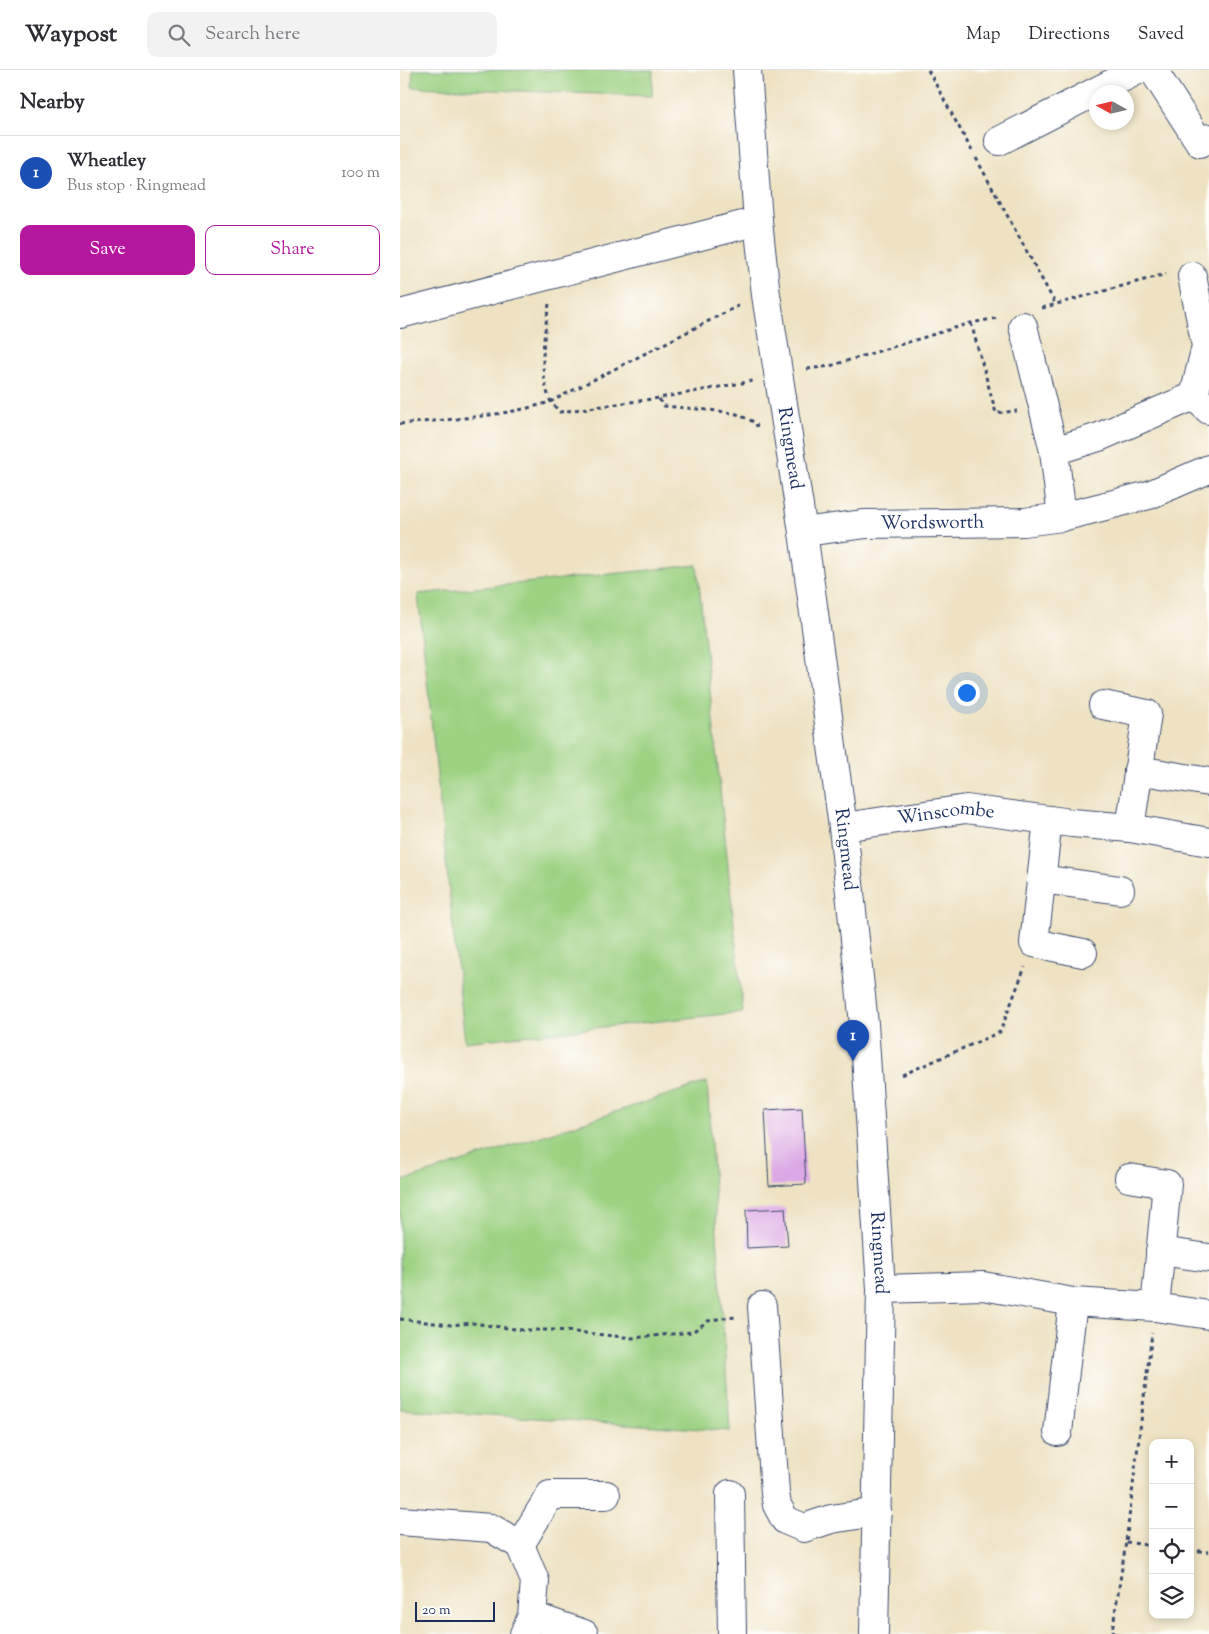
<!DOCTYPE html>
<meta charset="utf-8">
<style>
body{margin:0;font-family:"Sorts Mill Goudy",serif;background:#f2f2f3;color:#2b2b33}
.controls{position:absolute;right:15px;bottom:15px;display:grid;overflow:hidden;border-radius:10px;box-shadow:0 2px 8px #0003}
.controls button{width:45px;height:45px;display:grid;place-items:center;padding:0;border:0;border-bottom:1px solid #e1e1e2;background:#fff;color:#2b2b33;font:25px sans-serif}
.compass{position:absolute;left:689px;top:15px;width:45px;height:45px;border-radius:50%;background:#fff;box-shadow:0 2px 8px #0003;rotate:278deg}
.scale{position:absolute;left:15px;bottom:12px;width:80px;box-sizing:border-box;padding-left:5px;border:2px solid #1b2f5e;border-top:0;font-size:14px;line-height:18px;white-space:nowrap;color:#1b2f5e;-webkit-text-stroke:4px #fdfcf7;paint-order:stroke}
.you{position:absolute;left:566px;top:622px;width:18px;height:18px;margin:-12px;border:4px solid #fff;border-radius:50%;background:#1a73e8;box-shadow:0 0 0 8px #1a73e833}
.badge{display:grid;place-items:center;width:32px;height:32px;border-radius:50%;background:#b5179e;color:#fff;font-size:16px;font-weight:700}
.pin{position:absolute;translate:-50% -41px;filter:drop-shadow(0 1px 2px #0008)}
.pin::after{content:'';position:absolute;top:26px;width:18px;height:15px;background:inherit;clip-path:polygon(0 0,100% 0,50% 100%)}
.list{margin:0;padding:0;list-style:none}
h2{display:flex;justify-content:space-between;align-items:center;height:65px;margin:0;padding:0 20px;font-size:21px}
h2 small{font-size:16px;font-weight:400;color:#7c7c81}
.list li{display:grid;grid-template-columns:32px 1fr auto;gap:15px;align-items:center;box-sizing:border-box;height:75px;padding:0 20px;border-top:1px solid #e1e1e2}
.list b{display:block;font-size:19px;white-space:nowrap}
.list p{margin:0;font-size:16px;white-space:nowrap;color:#7c7c81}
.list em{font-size:16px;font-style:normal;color:#7c7c81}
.actions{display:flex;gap:10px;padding:15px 20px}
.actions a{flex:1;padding:11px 0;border:1px solid #b5179e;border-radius:10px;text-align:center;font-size:18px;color:#b5179e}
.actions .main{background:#b5179e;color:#fff}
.icon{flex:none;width:28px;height:28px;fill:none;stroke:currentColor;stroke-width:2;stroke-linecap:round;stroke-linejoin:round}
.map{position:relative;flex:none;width:809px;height:1564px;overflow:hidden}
header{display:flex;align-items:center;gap:30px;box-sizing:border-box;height:70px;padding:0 25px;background:#fff;border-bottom:1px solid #e1e1e2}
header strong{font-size:24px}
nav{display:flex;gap:28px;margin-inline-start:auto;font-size:18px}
.search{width:350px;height:45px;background:#f2f2f3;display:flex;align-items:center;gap:12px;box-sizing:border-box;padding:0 18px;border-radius:10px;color:#7c7c81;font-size:19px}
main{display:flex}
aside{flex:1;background:#fff}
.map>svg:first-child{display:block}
</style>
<header>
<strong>Waypost</strong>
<div class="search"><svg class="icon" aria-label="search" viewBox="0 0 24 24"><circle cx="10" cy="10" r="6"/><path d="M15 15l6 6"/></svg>Search here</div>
<nav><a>Map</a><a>Directions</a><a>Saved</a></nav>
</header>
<main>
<aside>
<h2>Nearby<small></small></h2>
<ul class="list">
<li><span class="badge" style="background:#1a4fb4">1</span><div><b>Wheatley</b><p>Bus stop · Ringmead</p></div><em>100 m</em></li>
</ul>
<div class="actions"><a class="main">Save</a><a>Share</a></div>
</aside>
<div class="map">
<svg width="809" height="1564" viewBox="0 0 809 1564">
<rect width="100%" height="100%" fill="#fdfcf7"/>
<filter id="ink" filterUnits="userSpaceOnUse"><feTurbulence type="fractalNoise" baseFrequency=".02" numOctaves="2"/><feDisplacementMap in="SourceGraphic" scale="10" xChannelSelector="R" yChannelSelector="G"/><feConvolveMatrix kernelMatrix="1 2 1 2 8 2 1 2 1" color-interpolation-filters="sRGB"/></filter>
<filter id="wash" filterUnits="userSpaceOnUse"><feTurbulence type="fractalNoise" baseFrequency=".0096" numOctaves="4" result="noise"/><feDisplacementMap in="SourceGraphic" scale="20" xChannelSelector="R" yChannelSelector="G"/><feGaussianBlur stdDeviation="1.12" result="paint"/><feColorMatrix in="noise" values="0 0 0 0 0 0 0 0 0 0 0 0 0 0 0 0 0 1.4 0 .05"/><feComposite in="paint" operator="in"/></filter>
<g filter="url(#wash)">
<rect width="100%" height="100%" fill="#eee2c3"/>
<!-- green -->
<path fill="#9dd283" stroke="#5c8070" d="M 13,0 L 253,0 L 252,26 L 12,17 Z
M 297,495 L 343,942 L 65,972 L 18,524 Z
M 307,1012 L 330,1361 L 0,1339 L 0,1112 Z"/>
<g id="blocks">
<!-- building -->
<path fill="#dba7e5" d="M 402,1038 L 406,1114 L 369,1116 L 365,1040 Z
M 385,1138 L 388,1176 L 347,1178 L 346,1140 Z"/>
</g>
</g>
<g filter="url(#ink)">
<use href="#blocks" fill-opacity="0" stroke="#3b4a6d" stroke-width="1"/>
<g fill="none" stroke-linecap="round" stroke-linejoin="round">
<!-- minor casing -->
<g stroke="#3b4a6d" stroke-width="30">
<g id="minor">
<path id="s1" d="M 347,0 L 358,151 L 366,225 L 403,462 L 443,757 L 464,954 L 481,1219 L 474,1564"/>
<path d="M 753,0 L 800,73 L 809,68"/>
<path d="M 599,71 L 738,0"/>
<path d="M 792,206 L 806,276 L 794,326 L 809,340"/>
<path d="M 0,244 L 358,151"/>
<path d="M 623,256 L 654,381 L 662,447"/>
<path d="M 654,381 L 699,367 L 794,326"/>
<path id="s2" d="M 403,462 L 465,454 L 624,452 L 662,447 L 749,425 L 809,399"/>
<path d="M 703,635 L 747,644 L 730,758"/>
<path d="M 738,700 L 809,712"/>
<path d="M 648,750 L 634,873 L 683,883"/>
<path id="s3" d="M 443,757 L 566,739 L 672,753 L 730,758 L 809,772"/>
<path d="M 641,809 L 720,820"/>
<path d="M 729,1108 L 767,1114 L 755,1237"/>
<path d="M 760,1181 L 809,1188"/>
<path d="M 481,1219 L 583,1216 L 673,1232 L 755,1237 L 809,1245"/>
<path d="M 362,1236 L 375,1423 L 377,1435 L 385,1450 L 404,1458 L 431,1449 L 477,1442"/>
<path d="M 658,1362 L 673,1232"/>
<path d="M 330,1424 L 332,1564"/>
<path d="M 0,1451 L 91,1458 L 120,1475 L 135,1511 L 132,1546 L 124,1564"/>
<path d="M 120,1475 L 150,1425 L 206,1425"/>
<path d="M 132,1546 L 184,1564"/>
</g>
</g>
<!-- path -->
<path stroke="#3b4a6d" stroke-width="3" stroke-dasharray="4 4" stroke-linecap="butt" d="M 528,0 L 572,81
M 576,88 L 656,235
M 149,234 C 144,265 138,300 150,330 C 152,335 157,338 160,342 L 259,328 L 353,311
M 642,238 L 766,204
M 571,253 L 596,343 L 617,341
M 407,299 L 430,296 L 571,253 L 597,248
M 259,329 L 264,336 L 319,341 L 337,344 L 356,353 L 357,357
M 0,354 C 50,349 102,347 150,332 L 340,235
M 502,1005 L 600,962 L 625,897
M 0,1249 L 51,1255 L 72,1253 L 122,1260 L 156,1260 L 233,1268 L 292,1262 L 308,1251 L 322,1248 L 337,1247
M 726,1472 L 753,1476
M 790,1480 L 809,1482
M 714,1564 L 712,1562 L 726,1472 L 752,1263"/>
<!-- minor -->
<use href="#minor" stroke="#fff" stroke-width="28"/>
</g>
</g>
<g text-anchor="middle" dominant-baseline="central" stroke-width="4.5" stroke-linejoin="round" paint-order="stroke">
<!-- street labels -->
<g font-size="19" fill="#1b2f5e" stroke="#fdfcf7">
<text stroke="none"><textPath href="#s1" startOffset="381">Ringmead</textPath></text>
<text stroke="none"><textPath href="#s2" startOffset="130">Wordsworth</textPath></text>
<text stroke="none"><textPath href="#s3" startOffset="104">Winscombe</textPath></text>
<text stroke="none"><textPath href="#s1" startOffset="786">Ringmead</textPath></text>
<text stroke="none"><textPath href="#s1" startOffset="1191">Ringmead</textPath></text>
</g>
</g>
</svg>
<div class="controls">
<button>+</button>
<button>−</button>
<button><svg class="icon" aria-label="locate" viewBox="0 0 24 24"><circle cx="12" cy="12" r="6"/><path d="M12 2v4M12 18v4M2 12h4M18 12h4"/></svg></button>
<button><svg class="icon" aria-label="layers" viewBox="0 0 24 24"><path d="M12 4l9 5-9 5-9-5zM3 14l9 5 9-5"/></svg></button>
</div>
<svg class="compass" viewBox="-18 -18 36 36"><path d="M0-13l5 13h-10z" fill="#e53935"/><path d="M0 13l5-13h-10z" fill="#7c7c81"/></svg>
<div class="scale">20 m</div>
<div class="you"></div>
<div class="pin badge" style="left:453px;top:991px;background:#1a4fb4">1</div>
</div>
</main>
